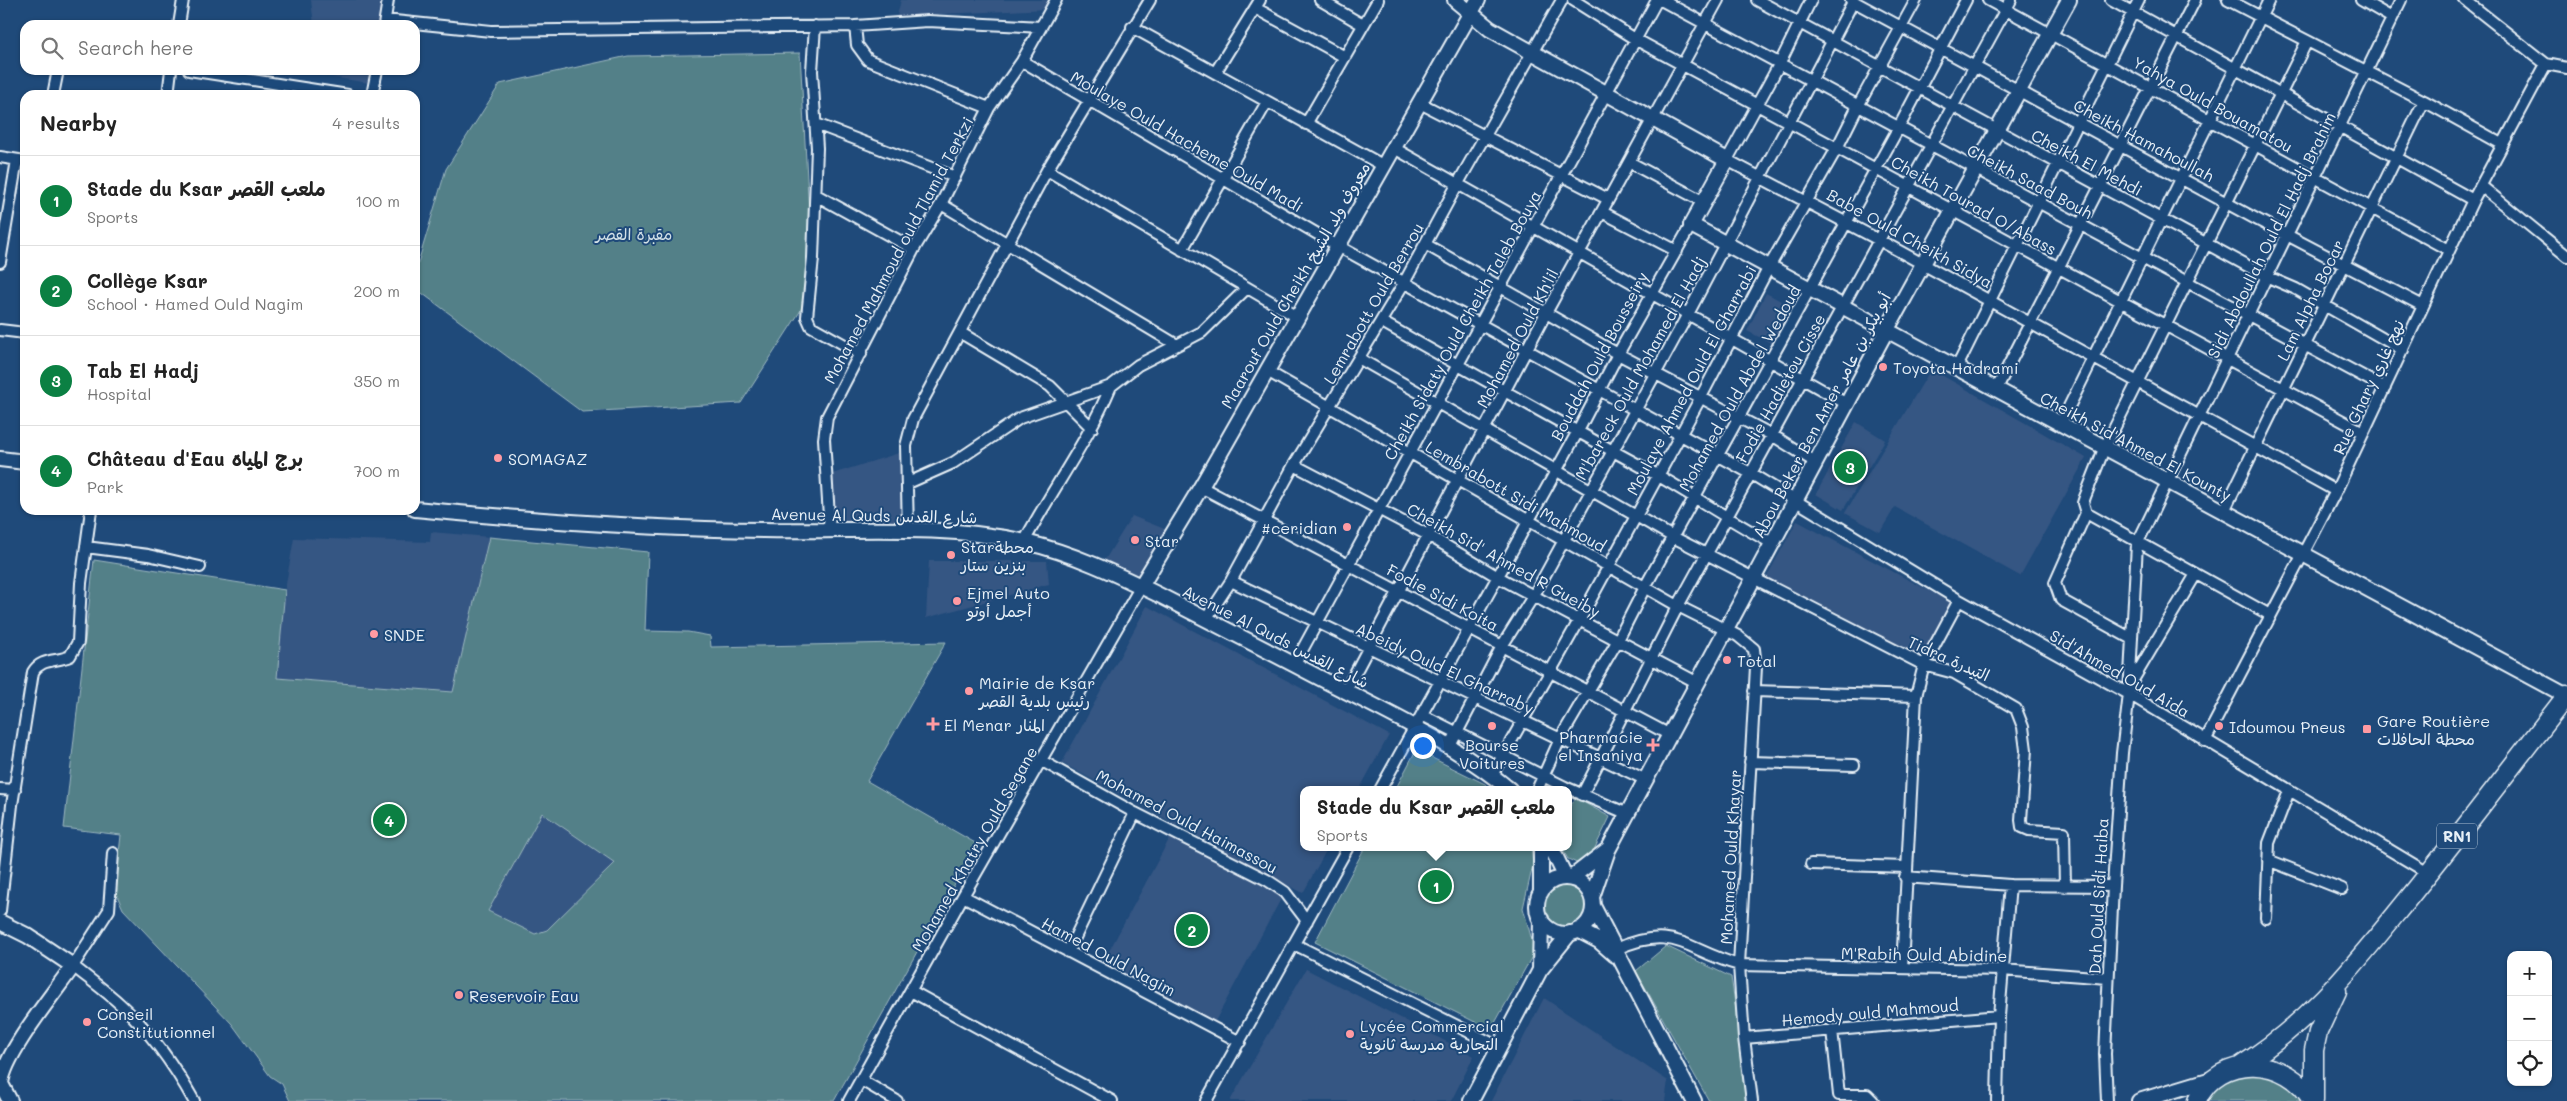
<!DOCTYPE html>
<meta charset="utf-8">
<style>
body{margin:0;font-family:Mali,"Playpen Sans Arabic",sans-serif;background:#f2f2f2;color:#222}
.controls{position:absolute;right:15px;bottom:15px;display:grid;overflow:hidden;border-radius:10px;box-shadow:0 1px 4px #0004}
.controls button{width:45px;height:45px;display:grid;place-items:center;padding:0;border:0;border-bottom:1px solid #e0e0e0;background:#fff;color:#222;font:25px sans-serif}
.you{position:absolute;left:1422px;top:745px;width:18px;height:18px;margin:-12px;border:4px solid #fff;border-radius:50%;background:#1a73e8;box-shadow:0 0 0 8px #1a73e833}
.badge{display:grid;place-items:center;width:32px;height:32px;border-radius:50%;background:#0b8043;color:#fff;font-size:16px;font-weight:700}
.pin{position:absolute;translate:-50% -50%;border:2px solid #fff;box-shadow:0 1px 5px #0006}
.popup{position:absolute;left:1300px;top:786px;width:272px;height:65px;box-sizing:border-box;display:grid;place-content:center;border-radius:10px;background:#fff;filter:drop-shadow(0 1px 4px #0005);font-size:16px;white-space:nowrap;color:#767676}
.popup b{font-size:19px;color:#222}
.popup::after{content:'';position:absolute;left:50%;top:100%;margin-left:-10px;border:10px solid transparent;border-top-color:#fff}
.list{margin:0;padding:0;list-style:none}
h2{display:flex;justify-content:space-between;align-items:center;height:65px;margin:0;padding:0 20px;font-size:21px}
h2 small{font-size:16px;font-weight:400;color:#767676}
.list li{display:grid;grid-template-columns:32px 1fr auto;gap:15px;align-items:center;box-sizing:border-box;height:90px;padding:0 20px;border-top:1px solid #e0e0e0}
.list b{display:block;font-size:19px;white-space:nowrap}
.list p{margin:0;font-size:16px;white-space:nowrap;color:#767676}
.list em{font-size:16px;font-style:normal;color:#767676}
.icon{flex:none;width:28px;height:28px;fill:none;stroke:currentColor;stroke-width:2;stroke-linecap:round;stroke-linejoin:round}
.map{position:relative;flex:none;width:2567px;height:1101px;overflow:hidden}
.search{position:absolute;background:#fff;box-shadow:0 1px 4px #0004;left:20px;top:20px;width:400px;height:55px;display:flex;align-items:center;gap:12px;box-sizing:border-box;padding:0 18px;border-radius:15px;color:#767676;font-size:19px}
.panel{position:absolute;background:#fff;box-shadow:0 1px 4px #0004;left:20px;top:90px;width:400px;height:425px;border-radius:15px}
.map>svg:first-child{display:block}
</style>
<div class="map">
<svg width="2567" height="1101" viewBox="0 0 2567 1101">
<rect width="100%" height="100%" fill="#1f4a7a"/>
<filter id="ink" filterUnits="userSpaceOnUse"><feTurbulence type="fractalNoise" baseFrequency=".02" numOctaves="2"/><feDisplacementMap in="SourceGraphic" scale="10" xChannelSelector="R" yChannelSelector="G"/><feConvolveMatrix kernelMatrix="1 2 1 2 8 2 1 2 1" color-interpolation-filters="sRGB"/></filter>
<g filter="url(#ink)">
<!-- built -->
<path fill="#365683" d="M 311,0 L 384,0 L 379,25 L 314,25 Z
M 901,0 L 1052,0 L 1049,9 L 897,16 Z
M 318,70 L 371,70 L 369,83 L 319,75 Z
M 1766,293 L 1792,307 L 1773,344 L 1747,331 Z
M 1931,369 L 2086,458 L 2020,576 L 1895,507 L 1880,532 L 1845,513 Z
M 1856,422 L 1885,440 L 1843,510 L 1816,494 Z
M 899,453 L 903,525 L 833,527 L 829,475 Z
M 1132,516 L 1172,532 L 1141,582 L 1103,563 Z
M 1797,521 L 1954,604 L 1923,663 L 1765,580 Z
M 431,532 L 489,537 L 453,692 L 277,678 L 285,590 L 294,538 L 430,542 Z
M 929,561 L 1047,561 L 1049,584 L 926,618 Z
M 1147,606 L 1389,735 L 1359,790 L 1304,790 L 1304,847 L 1328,847 L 1303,893 L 1062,763 Z
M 542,812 L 615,863 L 547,930 L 535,934 L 488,911 Z
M 1171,836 L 1283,895 L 1213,1025 L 1101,966 Z
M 1306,969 L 1474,1056 L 1451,1101 L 1230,1101 Z
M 1544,998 L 1668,1081 L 1665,1101 L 1491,1101 Z"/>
<!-- green -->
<path fill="#538088" stroke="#9eb8c0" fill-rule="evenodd" d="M 800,53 L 811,250 L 801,310 L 741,403 L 582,412 L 415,288 L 415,273 L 446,169 L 500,84 L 628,56 Z
M 489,537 L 648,552 L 645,631 L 688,632 L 710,636 L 711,647 L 946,642 L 867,781 L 977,844 L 834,1101 L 290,1101 L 282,1084 L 270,1076 L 232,1024 L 123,909 L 115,891 L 121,835 L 64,828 L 94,560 L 285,590 L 277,678 L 453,692 ZM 542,813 L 615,863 L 547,930 L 535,934 L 488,911 Z
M 1416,750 L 1485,784 L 1491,790 L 1395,790 Z
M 1576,798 L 1610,817 L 1591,856 L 1579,864 L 1568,859 L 1561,847 L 1568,847 L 1569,808 Z
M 1365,847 L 1531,847 L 1533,865 L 1523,908 L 1535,951 L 1491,1030 L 1315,942 Z
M1542 905a22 22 0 1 1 44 0a22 22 0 1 1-44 0Z
M 1666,946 L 1731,977 L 1750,1101 L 1709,1101 L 1636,971 Z
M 2256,1071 L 2290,1084 L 2304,1101 L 2202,1101 L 2221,1080 Z"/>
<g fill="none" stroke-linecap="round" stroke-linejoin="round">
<!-- street casing -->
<g stroke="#e8f1f8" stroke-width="14">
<path id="street" d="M 1320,0 L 1363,25
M 1573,0 L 1635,39 L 2363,432
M 1661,0 L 2385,388
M 1757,0 L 2268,277 L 2296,289 L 2403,350
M 1811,0 L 1780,63 L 1727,160 L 1879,240 L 2336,491
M 1851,0 L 2258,220 L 2423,306
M 1988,0 L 2449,250
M 2111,0 L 2473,200
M 2228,0 L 2424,101 L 2502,144
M 2361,0 L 2392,18
M 2465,0 L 2546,64 L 2567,68
M 1255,8 L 1345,57
M 385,20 L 491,31 L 855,26 L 928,21 L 1041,27
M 179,25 L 183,0
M 384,25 L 388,0
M 815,26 L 812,71 L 817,148 L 813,258 L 807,317 L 811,326 L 861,354
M 855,26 L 857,45 L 868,60 L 989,108
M 1132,27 L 1384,166
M 1022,61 L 1338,246 L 1750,473 L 1959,600 L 2129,694 L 2428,873
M 189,70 L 348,95
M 1215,73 L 1260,0
M 53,95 L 58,70
M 168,95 L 171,70
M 372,95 L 377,70
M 1420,103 L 1608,199
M 816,124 L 955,177
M 1306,124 L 1378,0
M 1394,148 L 1847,404
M 0,157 L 25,161
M 1629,162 L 1704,202
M 1047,170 L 1297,317
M 2481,186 L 2567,256
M 816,195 L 914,249
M 941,204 L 1177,345 L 1202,332 L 1247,288
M 1602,212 L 1677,251
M 1425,244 L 1618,354 L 1772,435 L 1815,462
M 1182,250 L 1267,102
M 0,262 L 17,160
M 1382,322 C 1473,374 1565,425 1657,475 C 1696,497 1732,522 1772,543
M 0,330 L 25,333
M 961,333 L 1050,386 L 1092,428
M 1360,359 L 1673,537 L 1924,665 L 1954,673 L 2016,709 L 2023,727 L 2026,750 L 2021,820 L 2022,827 L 2029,830 L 2064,832 L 2065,887
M 1956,369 L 2139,0
M 1267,371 L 1678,606 L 1738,636 L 1754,649 L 1756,667 L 1739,965 L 1744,1038 L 1752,1101
M 1996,390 L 2195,0
M 2060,425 L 2269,0
M 1294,465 L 1428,535 L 1498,577 L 1698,683
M 908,483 L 953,463 L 1020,418 L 1111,386 L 1138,365 L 1177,345
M 1201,487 L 1670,735
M 2086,513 L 2083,503 L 2085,497 L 2104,449 L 2307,41
M 2086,513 L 2270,615
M 2086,513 L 2055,583 L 2061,600 L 2132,639
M 2223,513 L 2424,101
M 908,531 L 906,446 L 913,419 L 1047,170 L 1150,0
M 830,532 L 824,439 L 827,417 L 914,249 L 941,204 L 989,108 L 1022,61 L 1056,0
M 1024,542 C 1052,489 1088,441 1111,386
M 86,547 L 148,555 L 200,567
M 1231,581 L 1646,780
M 1206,619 L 1231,581 L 1294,465 L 1404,283 L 1457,185 L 1562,0
M 1294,665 L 1657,0
M 2130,685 L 2196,574
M 1754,691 L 1916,696
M 1345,692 L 1546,313 L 1718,0
M 1422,715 L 1565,787 L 1628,814
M 2205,741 L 2336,491 L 2473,200 L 2546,64
M 1449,748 L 1502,646 L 1534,595 L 1688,314 L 1854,0
M 1042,761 L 1135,813 L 1267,880 L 1285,892 L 1307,921
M 1750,762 L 1854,765
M 1492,775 L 1580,619 L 1701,397 L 1769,267 L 1837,148 L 1858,106 L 1916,0
M 0,789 L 15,790
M 1380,790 L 1577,433 L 1618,354 L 1691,225
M 1537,790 L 1560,739 L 1618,640 L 1645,587 L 1899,127 L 1966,0
M 1582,795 L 1678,606 L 2011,0
M 113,853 L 109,910 L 73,966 C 89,979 106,991 121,1005 C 150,1031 175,1067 194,1101
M 2268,860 L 2342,889
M 1811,864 L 1906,867
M 1905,877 L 2010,885 L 2113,886
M 963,896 L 1240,1042
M 0,911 L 12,805 L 33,672 C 41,658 57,662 70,656 L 78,642 L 81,583 L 91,510
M 2266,918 L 2269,843 L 2289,791
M 1294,944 L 1499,1047
M 1616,949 C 1675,923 1685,950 1739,965 L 2002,970 L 2108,978
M 1068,952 L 1135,813
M 1902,968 L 1916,696 L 1924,665 L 1959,600
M 911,991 L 1112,1101
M 1832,1030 L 1839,1095 L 1867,1095 L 1873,1101
M 1744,1038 L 1999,1016
M 861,1080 L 897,1101
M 849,1101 L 963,896 L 1141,586
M 1206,1101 L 1348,847
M 1997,1101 L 1999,1016 L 2010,885
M 2107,1101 L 2105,1054 L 2113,886 L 2122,753 L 2129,694 L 2137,544 L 2401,0"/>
</g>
<!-- secondary casing -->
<g stroke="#e8f1f8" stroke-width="18">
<path id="secondary" d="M 1455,0 L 1490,29 L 1727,160 L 1691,225 L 2567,696
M 0,459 L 25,462
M 415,509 C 531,520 647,529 763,530 C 849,532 940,523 1025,542 C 1073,553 1116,574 1159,595 C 1206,619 1253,643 1299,667 C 1370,705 1448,738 1510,790
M 1141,586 L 1201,487 L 1478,0
M 1551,847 L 1566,878
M 1571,878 L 1607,850
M1537 906a28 28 0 1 1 56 0a28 28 0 1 1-56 0Z
M 1541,892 L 1541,847
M 1592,897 L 1608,850 L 1886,331 L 2069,0
M 1593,906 L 1694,1101
M 0,922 L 28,936 L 73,966 C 55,992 3,1055 1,1084 L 10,1101
M 1578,930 L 1599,941 L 1615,955
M 1540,970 L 1541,919
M 1471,1101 L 1540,970 L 1570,933
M 2139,1101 L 2215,1078"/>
</g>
<!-- highway casing -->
<g stroke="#e8f1f8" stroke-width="21">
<path id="highway" d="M 2239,1067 C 2312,1021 2355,964 2408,899 C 2462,832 2514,763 2567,695
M 2197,1101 C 2218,1052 2289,1056 2312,1101
M 2314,1101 L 2314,1050 L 2318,1032 L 2337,991"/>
</g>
<!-- street -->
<use href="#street" stroke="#1f4a7a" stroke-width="10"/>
<!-- secondary -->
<use href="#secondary" stroke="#1f4a7a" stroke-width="14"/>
<!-- highway -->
<use href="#highway" stroke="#1f4a7a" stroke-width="18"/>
</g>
</g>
<!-- markers -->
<g fill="#ff9aa2" stroke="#1f4a7a" stroke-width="2">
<circle cx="1883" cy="367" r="5"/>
<circle cx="498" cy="458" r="5"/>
<circle cx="1347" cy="527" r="5"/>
<circle cx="1135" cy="540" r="5"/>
<circle cx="951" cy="555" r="5"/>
<circle cx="957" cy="601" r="5"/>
<circle cx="374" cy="634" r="5"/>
<circle cx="1727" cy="660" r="5"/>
<circle cx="969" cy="691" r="5"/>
<path d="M930.5 716.5h5v5h5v5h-5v5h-5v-5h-5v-5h5z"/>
<circle cx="1492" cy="726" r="5"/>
<circle cx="2219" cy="726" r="5"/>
<rect x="2362" y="724" width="10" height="10" rx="2.5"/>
<path d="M1650.5 737.5h5v5h5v5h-5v5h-5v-5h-5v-5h5z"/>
<circle cx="459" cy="995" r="5"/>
<circle cx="87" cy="1022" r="5"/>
<circle cx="1350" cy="1034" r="5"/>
</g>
<g text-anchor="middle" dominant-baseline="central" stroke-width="4" stroke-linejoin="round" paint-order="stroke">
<!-- shield labels -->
<rect fill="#1f4a7a" stroke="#acbfd2" stroke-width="1" x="2437" y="823.5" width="40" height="25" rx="4"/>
<g font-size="15" font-weight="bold" fill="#e8f1f8">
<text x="2457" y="836">RN1</text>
</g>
<!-- street labels -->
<g font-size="16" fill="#e8f1f8" stroke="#1f4a7a">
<text transform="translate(2213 104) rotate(29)">Yahya Ould Bouamatou</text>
<text transform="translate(2144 140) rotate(28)">Cheikh Hamahoullah</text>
<text transform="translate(1187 141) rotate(30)">Moulaye Ould Hacheme Ould Madi</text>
<text transform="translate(2087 162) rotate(28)">Cheikh El Mehdi</text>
<text transform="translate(2030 181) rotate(28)">Cheikh Saad Bouh</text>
<text transform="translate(1974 205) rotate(29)">Cheikh Tourad O/Abass</text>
<text transform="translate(2271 235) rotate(-64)">Sidi Abdoullah Ould El Hadj Brahim</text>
<text transform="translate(1910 238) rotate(29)">Babe Ould Cheikh Sidya</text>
<text transform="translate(898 250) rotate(-62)">Mohamed Mahmoud ould Tlamid Terkzi</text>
<text transform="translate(1295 285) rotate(-60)">Maarouf Ould Cheikh معروف ولد الشيخ</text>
<text transform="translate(2310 300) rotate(-64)">Lam Alpha Bocar</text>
<text transform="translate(1373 303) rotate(-60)">Lemrabott Ould Berrou</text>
<text transform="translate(1462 325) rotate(-61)">Cheikh Sidaty Ould Cheikh Taleb Bouya</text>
<text transform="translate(1517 338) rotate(-62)">Mohamed Ould Kh'lil</text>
<text transform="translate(1599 356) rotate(-62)">Bouddah Ould Bousseiry</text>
<text transform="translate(1640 368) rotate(-61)">M'bareck Ould Mohamed El Hadj</text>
<text transform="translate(1691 380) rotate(-62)">Moulaye Ahmed Ould El Gharrabi</text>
<text transform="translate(2368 387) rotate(-65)">Rue Ghary نهج غاري</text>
<text transform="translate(1739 388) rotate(-61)">Mohamed Ould Abdel Wedoud</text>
<text transform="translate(1780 388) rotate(-61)">Fodie Hadietou Cisse</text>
<text transform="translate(1821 415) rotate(-62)">Abou Beker Ben Amer أبو بيكر بن عامر</text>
<text transform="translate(2136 446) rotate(28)">Cheikh Sid'Ahmed El Kounty</text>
<text transform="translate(1516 496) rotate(30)">Lembrabott Sidi Mahmoud</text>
<text transform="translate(874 515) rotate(1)">Avenue Al Quds شارع القدس</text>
<text transform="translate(1504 560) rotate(29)">Cheikh Sid' Ahmed R Gueiby</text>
<text transform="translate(1443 597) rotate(28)">Fodie Sidi Koita</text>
<text transform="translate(1276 636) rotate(27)">Avenue Al Quds شارع القدس</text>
<text transform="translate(1949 658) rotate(24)">Tidra التيدرة</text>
<text transform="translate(1445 668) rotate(25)">Abeidy Ould El Gharraby</text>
<text transform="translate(2120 673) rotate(30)">Sid'Ahmed Oud Aida</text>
<text transform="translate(1187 821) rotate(28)">Mohamed Ould Haimassou</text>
<text transform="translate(974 849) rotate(-60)">Mohamed Khatry Ould Segane</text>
<text transform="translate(1730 857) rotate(-87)">Mohamed Ould Khayar</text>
<text transform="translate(2098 896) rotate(-87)">Dah Ould Sidi Haiba</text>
<text transform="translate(1924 954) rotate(1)">M'Rabih Ould Abidine</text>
<text transform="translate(1109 956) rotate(28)">Hamed Ould Nagim</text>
<text transform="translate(1870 1012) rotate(-5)">Hemody ould Mahmoud</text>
</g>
<!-- park labels -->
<g font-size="16" fill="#d2e0e7" stroke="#1f4a7a">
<text x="634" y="233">مقبرة القصر</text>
</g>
<!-- poi labels -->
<g font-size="16" fill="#e8f1f8" stroke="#1f4a7a" text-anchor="start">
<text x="1893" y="367">Toyota Hadrami</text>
<text x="508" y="458">SOMAGAZ</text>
<text x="1337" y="527" text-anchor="end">#ceridian</text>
<text x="1145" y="540">Star</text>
<text x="961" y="546">Starمحطة<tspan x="961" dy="18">بنزين ستار</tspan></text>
<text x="967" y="592">Ejmel Auto<tspan x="967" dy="18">أجمل أوتو</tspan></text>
<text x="384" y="634">SNDE</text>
<text x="1737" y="660">Total</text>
<text x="979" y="682">Mairie de Ksar<tspan x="979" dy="18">رئيس بلدية القصر</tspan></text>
<text x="2377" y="720">Gare Routière<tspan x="2377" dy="18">محطة الحافلات</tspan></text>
<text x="944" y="724">El Menar المنار</text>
<text x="2229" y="726">Idoumou Pneus</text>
<text x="1643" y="736" text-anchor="end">Pharmacie<tspan x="1643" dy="18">el Insaniya</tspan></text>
<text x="1492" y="744" text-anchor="middle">Bourse<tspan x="1492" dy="18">Voitures</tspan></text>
<text x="469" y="995">Reservoir Eau</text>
<text x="97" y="1013">Conseil<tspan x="97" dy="18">Constitutionnel</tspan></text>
<text x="1360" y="1025">Lycée Commercial<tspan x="1360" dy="18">التجارية مدرسة ثانوية</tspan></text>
</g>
</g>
</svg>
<div class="controls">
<button>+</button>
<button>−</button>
<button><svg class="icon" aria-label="locate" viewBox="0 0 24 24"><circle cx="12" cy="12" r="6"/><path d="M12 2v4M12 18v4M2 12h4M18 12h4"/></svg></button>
</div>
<div class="you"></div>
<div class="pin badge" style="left:1436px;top:886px">1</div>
<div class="popup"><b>Stade du Ksar ملعب القصر</b>Sports</div>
<div class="pin badge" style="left:1192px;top:930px">2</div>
<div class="pin badge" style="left:1850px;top:467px">3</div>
<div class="pin badge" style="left:389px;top:820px">4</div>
<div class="search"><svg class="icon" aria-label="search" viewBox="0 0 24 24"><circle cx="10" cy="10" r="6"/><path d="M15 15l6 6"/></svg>Search here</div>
<section class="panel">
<h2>Nearby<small>4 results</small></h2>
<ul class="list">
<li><span class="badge">1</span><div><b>Stade du Ksar ملعب القصر</b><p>Sports</p></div><em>100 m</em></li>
<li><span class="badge">2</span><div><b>Collège Ksar</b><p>School · Hamed Ould Nagim</p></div><em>200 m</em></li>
<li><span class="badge">3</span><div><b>Tab El Hadj</b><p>Hospital</p></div><em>350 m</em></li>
<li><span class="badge">4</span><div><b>Château d'Eau برج المياه</b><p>Park</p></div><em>700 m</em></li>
</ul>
</section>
</div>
